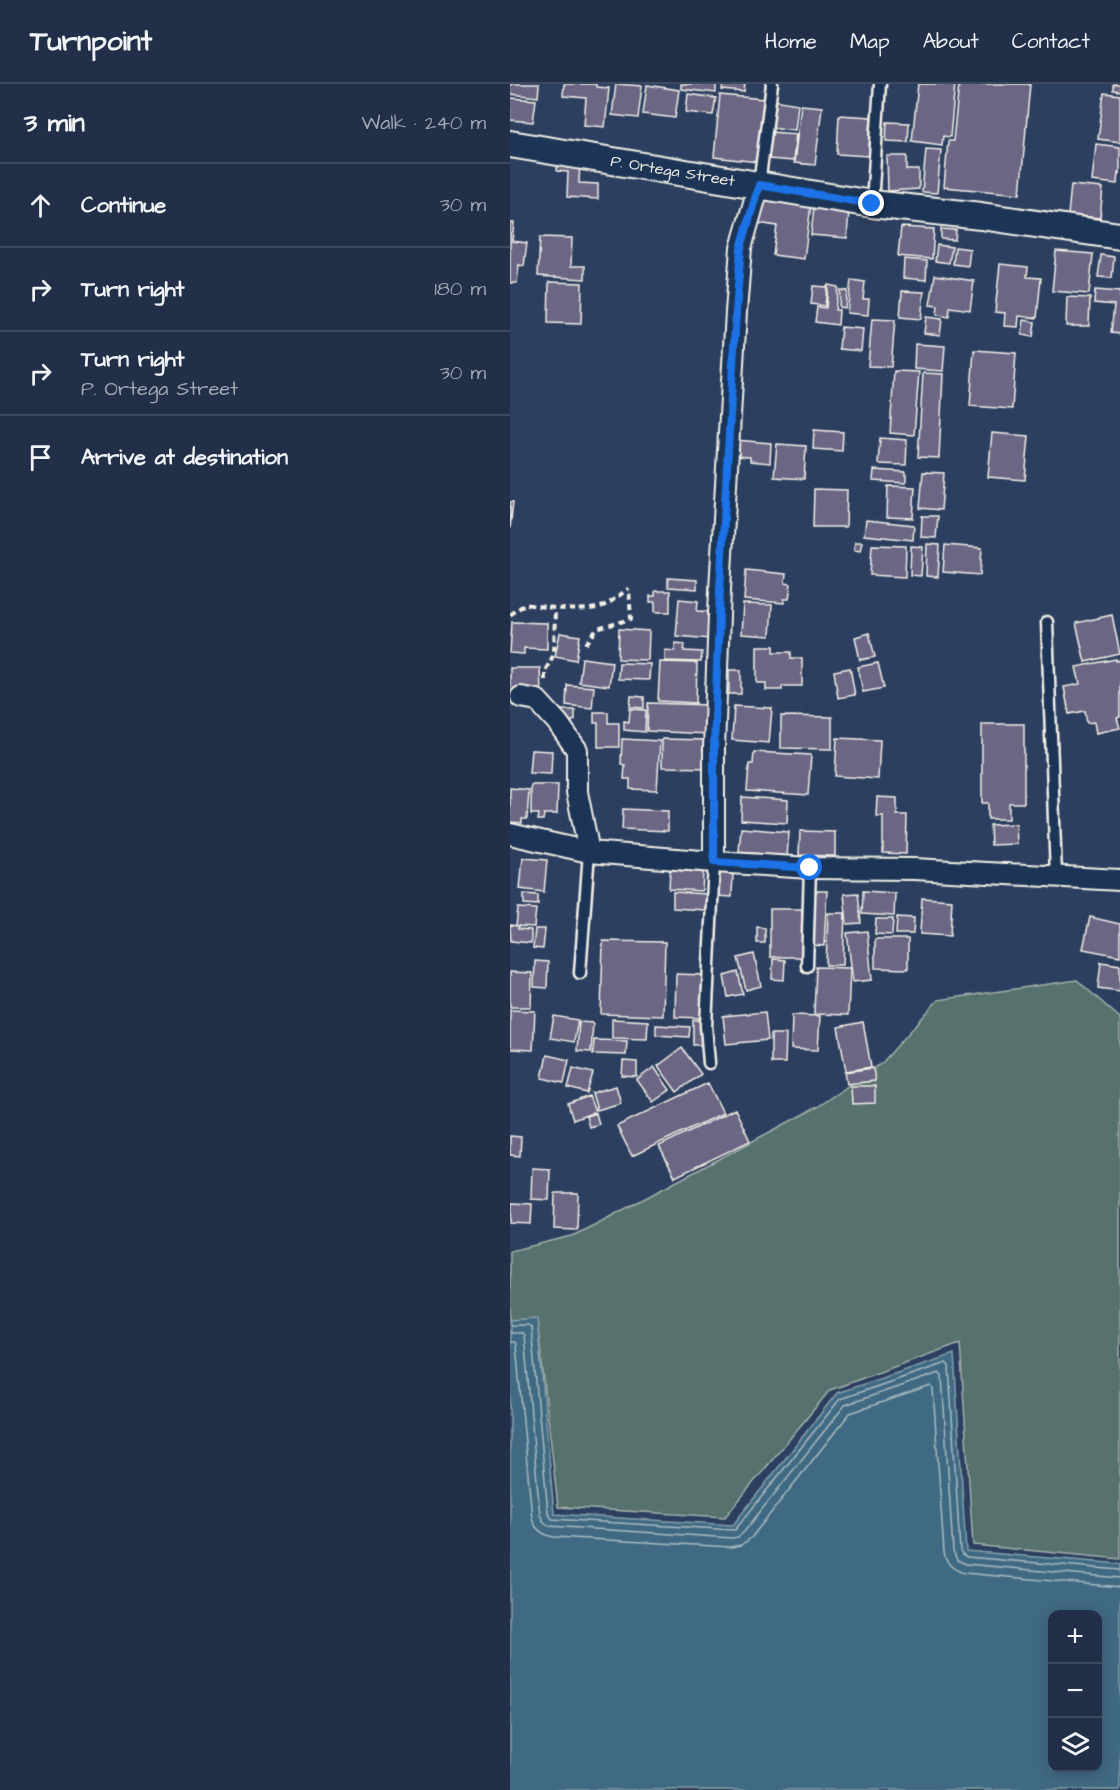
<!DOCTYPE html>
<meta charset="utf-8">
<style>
body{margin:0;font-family:"Architects Daughter",sans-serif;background:#29374f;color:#f1f3f6}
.controls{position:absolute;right:18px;bottom:18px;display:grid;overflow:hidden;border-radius:12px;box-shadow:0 3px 15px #0003}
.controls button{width:54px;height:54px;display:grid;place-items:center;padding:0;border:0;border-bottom:2px solid #3e4a60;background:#212f48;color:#f1f3f6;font:30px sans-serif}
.stop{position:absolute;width:18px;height:18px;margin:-14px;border:4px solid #1a73e8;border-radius:50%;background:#fff}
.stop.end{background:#1a73e8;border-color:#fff;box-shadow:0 2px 6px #0008}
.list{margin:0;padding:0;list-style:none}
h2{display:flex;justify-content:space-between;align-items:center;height:78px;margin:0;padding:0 24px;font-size:26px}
h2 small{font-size:20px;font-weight:400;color:#a2a9b4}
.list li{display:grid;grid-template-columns:39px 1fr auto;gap:18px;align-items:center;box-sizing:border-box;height:84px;padding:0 24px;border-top:2px solid #3e4a60}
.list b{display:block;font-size:22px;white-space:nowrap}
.list p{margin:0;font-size:20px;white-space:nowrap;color:#a2a9b4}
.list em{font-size:20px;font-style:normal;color:#a2a9b4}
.icon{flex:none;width:33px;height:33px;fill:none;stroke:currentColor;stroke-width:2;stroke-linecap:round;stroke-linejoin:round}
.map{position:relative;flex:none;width:610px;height:1706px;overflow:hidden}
header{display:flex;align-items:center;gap:36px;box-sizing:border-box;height:84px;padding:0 30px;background:#212f48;border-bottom:2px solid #3e4a60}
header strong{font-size:28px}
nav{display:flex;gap:33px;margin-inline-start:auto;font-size:21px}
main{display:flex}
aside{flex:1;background:#212f48}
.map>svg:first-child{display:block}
</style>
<header>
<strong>Turnpoint</strong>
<nav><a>Home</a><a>Map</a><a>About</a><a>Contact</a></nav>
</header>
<main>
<aside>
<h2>3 min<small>Walk · 240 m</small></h2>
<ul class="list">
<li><svg class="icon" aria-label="ahead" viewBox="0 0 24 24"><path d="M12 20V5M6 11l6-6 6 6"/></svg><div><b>Continue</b></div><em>30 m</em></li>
<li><svg class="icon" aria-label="right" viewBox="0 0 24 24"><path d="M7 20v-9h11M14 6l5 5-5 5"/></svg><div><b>Turn right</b></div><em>180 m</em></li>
<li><svg class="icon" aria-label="right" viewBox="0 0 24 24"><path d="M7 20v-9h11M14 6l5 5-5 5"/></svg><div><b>Turn right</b><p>P. Ortega Street</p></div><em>30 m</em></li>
<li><svg class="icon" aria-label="arrive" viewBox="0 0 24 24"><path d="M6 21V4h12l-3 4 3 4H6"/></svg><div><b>Arrive at destination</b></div></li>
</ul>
</aside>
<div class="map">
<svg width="610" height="1706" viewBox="0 0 610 1706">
<rect width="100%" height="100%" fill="#2c3f60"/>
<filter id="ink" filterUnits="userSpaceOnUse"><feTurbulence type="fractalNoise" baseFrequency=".0167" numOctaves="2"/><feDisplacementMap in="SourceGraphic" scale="12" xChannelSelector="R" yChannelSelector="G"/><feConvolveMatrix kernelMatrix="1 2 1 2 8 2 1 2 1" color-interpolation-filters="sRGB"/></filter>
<g filter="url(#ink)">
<!-- green -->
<path fill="#57716e" stroke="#a6b1ab" stroke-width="1.5" d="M 567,896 L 610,934 L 610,1475 L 463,1461 L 450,1259 L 320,1306 L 215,1433 L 48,1423 L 27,1235 L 0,1236 L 0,1167 L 62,1152 L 92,1137 L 305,1024 L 372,979 L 428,916 Z"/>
<!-- water -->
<path fill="#3f6b83" stroke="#87a1ab" stroke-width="1.5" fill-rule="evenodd" d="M 27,1234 L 44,1430 L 223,1441 L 327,1309 L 444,1270 L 456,1467 L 610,1480 L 610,1706 L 0,1706 L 0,1236 ZM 542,1530 L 588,1530 L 588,1684 L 542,1684 Z"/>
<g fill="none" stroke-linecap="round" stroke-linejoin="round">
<!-- shore -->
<path stroke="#acbbc0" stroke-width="1.5" d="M 0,1241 L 18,1241 L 21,1243 L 38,1429 L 42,1435 L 225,1446 L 330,1315 L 436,1279 L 439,1282 L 450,1466 L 452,1470 L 457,1473 L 610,1486
M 0,1249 L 12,1249 L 14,1251 L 30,1431 L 33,1437 L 39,1442 L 222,1454 L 228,1453 L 234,1448 L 335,1321 L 429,1289 L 432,1292 L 443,1467 L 447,1476 L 456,1480 L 610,1494
M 0,1258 L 5,1258 L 6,1261 L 22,1434 C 25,1445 32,1451 44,1453 L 221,1463 L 231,1461 L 241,1454 L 340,1329 L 421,1302 L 423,1305 L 434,1468 C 436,1480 443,1486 454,1489 L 610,1503"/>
</g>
<!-- building -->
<path fill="#6a6684" stroke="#f4f1e8" stroke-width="1.5" d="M 0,0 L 29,0 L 28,13 L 0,10 Z
M 54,0 L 86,0 L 86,3 L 99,4 L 95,43 L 74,41 L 76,14 L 53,12 Z
M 106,0 L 132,2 L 128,34 L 102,31 Z
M 171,0 L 206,0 L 206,9 L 171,5 Z
M 213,0 L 235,0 L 234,8 L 212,6 Z
M 408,0 L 445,0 L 440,53 L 433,52 L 432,61 L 402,57 Z
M 449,0 L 520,0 L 510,110 L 434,103 L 438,57 L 443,57 Z
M 603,0 L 610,0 L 610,7 L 603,6 Z
M 137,1 L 169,6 L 165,34 L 133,30 Z
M 594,9 L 610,11 L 610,58 L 588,55 Z
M 178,10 L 206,14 L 203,31 L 176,28 Z
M 210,11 L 254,15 L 248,78 L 204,73 Z
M 0,14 L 26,16 L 23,38 L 0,36 Z
M 264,16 L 288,20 L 285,46 L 260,43 Z
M 291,21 L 312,23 L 305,81 L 284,79 Z
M 329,31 L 361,33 L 359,72 L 327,70 Z
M 377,38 L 399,39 L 398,58 L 376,57 Z
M 260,48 L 286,50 L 283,77 L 258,75 Z
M 586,60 L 610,63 L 610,89 L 608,88 L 607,100 L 582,97 Z
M 416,65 L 431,66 L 427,109 L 412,108 Z
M 377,72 L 397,72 L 397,86 L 409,86 L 409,105 L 378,107 Z
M 48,73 L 70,76 L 69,99 L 88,100 L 88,115 L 57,113 L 58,88 L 47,87 Z
M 561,101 L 593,104 L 590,134 L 558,131 Z
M 251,114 L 301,121 L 294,175 L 263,171 L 267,142 L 248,139 Z
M 304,122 L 339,125 L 337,154 L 301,151 Z
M 0,139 L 4,139 L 2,157 L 17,159 L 14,182 L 9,181 L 7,199 L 0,199 Z
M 391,143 L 424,145 L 422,175 L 388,172 Z
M 431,145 L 446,146 L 445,156 L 431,155 Z
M 30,153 L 62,154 L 61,182 L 75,182 L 75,195 L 28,192 Z
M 427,161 L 442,163 L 439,179 L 425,177 Z
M 445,163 L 460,165 L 458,182 L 443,180 Z
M 546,167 L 583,170 L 579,210 L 542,207 Z
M 591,171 L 604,173 L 602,194 L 588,193 Z
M 394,175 L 417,177 L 416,196 L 393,194 Z
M 490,180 L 518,183 L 517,193 L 531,194 L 527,234 L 509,232 L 508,243 L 494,242 L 495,229 L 485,228 Z
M 425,191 L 464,197 L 460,226 L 440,223 L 439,233 L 427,231 L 428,222 L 420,221 Z
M 341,196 L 355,198 L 353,215 L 359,215 L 358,231 L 337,229 Z
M 39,198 L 72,199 L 71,240 L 38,239 Z
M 318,201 L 328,203 L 325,226 L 329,226 L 328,241 L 305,238 L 307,223 L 316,224 Z
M 303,202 L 317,203 L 315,222 L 301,220 Z
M 330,206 L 337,207 L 335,224 L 329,223 Z
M 585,206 L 610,208 L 610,250 L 601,249 L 604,221 L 584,219 Z
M 392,207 L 414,208 L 411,235 L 390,233 Z
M 557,213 L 580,214 L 579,242 L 556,242 Z
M 416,233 L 432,235 L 430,251 L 414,249 Z
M 362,235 L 385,236 L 381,283 L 358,282 Z
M 514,236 L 525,238 L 523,253 L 512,251 Z
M 331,243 L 353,245 L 351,267 L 329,265 Z
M 405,260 L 435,262 L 433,287 L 404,285 Z
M 464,266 L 506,269 L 502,325 L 460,322 Z
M 384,287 L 409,288 L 404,351 L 380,349 Z
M 413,289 L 433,290 L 429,374 L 408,373 Z
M 304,346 L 333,348 L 332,367 L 303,365 Z
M 482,349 L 519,352 L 515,396 L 478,393 Z
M 370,354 L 397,356 L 396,381 L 368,380 Z
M 225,356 L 261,359 L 260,379 L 240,377 L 240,373 L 223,372 Z
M 267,360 L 296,362 L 294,395 L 264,393 Z
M 364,386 L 396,388 L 396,399 L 363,397 Z
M 413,388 L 434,389 L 431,426 L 410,424 Z
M 378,402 L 405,403 L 403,434 L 377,433 Z
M 304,405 L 337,406 L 336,443 L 303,443 Z
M 0,418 L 3,418 L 0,445 Z
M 412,432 L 428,432 L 426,454 L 411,453 Z
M 356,436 L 404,441 L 403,456 L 354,451 Z
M 345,458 L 352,458 L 350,467 L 344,466 Z
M 417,460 L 430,461 L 428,493 L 416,492 Z
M 362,461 L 396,462 L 395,493 L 360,491 Z
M 435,461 L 472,464 L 470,491 L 433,488 Z
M 401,462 L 413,463 L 411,492 L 400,491 Z
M 236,486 L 276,490 L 275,499 L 281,500 L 279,515 L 274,515 L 274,519 L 234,516 Z
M 158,494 L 187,496 L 187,505 L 158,503 Z
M 145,507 L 160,507 L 160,528 L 145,528 L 145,518 L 140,518 L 140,512 L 145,512 Z
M 169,515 L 188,517 L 187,527 L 204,528 L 201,555 L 166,552 Z
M 233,520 L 262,521 L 260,552 L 231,550 Z
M 602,531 L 610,570 L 575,578 L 566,539 Z
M 2,538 L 37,539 L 37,565 L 14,564 L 14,570 L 0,569 Z
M 109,545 L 139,547 L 138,576 L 108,575 Z
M 50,549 L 70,552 L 66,576 L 45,572 Z
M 359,549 L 365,573 L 350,576 L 345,553 Z
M 165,559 L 175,560 L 174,567 L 192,568 L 191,578 L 155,577 L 155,566 L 165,567 Z
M 247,562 L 264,562 L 264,568 L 281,568 L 281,574 L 292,574 L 292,602 L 272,602 L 272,606 L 256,606 L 256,599 L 247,599 Z
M 72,574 L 102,578 L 99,602 L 69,598 Z
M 606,575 L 606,577 L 610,576 L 610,633 L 607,634 L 610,644 L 586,649 L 584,638 L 577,639 L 575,627 L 559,630 L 554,603 L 570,600 L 566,583 Z
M 150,578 L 187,579 L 186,619 L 148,617 Z
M 109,579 L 140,580 L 139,596 L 108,595 Z
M 368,579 L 374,604 L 353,608 L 348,583 Z
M 0,584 L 30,584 L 31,609 L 0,610 Z
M 340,584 L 345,611 L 328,614 L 324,587 Z
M 219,586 L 231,586 L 231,610 L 219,610 Z
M 57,601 L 84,603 L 82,624 L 56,621 Z
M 121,612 L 134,613 L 134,624 L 120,623 Z
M 138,619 L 199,621 L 198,650 L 137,647 Z
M 224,622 L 262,624 L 259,659 L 222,656 Z
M 120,625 L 136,626 L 135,648 L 114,646 L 114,637 L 119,638 Z
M 43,626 L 65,626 L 65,636 L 62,637 L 62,644 Z
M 84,628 L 98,628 L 98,639 L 109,639 L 109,663 L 88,663 L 88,639 L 84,639 Z
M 271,632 L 322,633 L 322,665 L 271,664 Z
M 472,640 L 514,640 L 514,719 L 499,719 L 499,735 L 478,735 L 478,719 L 472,719 Z
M 327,654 L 370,656 L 368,695 L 325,692 Z
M 112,655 L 150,657 L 147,706 L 120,705 L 120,695 L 114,695 L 115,681 L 111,680 Z
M 152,655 L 198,656 L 198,684 L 152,683 Z
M 21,666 L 42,667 L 41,690 L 19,689 Z
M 244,668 L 301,671 L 298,711 L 237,707 L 239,680 L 243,680 Z
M 21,701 L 48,701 L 47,730 L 34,730 L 33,736 L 28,736 L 29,730 L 21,730 Z
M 0,704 L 19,706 L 17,735 L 12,735 L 12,739 L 0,738 Z
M 232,713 L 278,716 L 277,739 L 231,736 Z
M 367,713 L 387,714 L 387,731 L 397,731 L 396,770 L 373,769 L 373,732 L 366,732 Z
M 113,725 L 158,727 L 158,747 L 112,745 Z
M 506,740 L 507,760 L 481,761 L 480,741 Z
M 231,744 L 279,748 L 277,772 L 229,768 Z
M 290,747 L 325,748 L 325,772 L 289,771 Z
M 13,774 L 37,776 L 34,808 L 10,805 Z
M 160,786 L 193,788 L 192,807 L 159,805 Z
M 206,786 L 223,787 L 222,813 L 205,812 Z
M 303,807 L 317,807 L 314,862 L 300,861 Z
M 353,807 L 385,809 L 384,832 L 352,830 Z
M 163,808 L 196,810 L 195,826 L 163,824 Z
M 348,809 L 351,839 L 337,840 L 334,810 Z
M 14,810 L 28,811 L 28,821 L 14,820 Z
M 412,814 L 442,816 L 440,852 L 410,850 Z
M 8,824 L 26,825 L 24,843 L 6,842 Z
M 260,825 L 292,825 L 292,873 L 260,873 Z
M 318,829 L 335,829 L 333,881 L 316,881 Z
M 387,833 L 404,834 L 403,850 L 386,850 Z
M 580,833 L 610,840 L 610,872 L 573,865 Z
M 366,835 L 383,835 L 382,851 L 365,850 Z
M 0,841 L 8,842 L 8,845 L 21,846 L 21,859 L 1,857 Z
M 247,843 L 255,844 L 255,859 L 247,859 Z
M 25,845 L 35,845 L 33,865 L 23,864 Z
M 357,847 L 362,896 L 343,898 L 337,849 Z
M 365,855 L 398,855 L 398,885 L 365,884 Z
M 93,857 L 155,858 L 153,932 L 91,930 Z
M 244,870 L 251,902 L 236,906 L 228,874 Z
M 263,875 L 275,876 L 274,896 L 262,895 Z
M 25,877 L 38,878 L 37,904 L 24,903 Z
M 591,878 L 610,881 L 610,907 L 588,904 Z
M 306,883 L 340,884 L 338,931 L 304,930 Z
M 0,888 L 22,889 L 21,923 L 0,923 Z
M 228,888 L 233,910 L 218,913 L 214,892 Z
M 166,890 L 193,891 L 192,934 L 165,933 Z
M 0,926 L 25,927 L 23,966 L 0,965 Z
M 255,928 L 258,956 L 216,960 L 213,932 Z
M 282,931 L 310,932 L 308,966 L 281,965 Z
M 44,932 L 68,936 L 64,958 L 40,954 Z
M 102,935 L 138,937 L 137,955 L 102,954 Z
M 183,936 L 193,936 L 192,961 L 183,961 Z
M 69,938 L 83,939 L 81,968 L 67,967 Z
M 353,938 L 361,983 L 336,987 L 328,943 Z
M 146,941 L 180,943 L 179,953 L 146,951 Z
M 261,950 L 276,950 L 275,979 L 261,979 Z
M 84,956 L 117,957 L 116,971 L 83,970 Z
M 172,964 L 191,990 L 167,1008 L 148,982 Z
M 37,971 L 59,976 L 54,999 L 32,994 Z
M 113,977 L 127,978 L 127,993 L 112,992 Z
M 144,983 L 160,1006 L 143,1018 L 127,996 Z
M 63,984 L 83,989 L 77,1009 L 58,1004 Z
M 363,984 L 365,997 L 337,1000 L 335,988 Z
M 198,999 L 213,1029 L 122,1072 L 107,1042 Z
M 106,1002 L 111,1019 L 87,1026 L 82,1009 Z
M 341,1002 L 365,1002 L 365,1019 L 342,1020 Z
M 79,1012 L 85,1028 L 63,1036 L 58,1020 Z
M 225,1025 L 240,1057 L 165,1093 L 149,1062 Z
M 86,1029 L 89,1040 L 79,1043 L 76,1032 Z
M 0,1052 L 11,1053 L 10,1072 L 0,1071 Z
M 22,1084 L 40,1085 L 39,1116 L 21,1115 Z
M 45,1109 L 68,1109 L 67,1146 L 44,1145 Z
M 2,1119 L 22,1120 L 21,1140 L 1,1139 Z"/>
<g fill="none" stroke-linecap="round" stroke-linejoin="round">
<!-- service casing -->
<g stroke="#f4f1e8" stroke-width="15">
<path id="service" d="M 249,101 L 262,0
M 362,119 L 370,0
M 537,538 L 546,792
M 297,882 L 300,784
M 70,889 L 79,768
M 199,979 L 196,942 L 204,778"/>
</g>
<!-- minor casing -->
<g stroke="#f4f1e8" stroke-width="24">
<path id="minor" d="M 11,613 L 27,616 L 48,639 L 67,666 L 67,708 L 79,768
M 0,750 L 79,768 L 204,778 L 300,784 L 404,785 L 610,796
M 204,778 L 204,664 L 210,505 L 226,228 L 231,164 L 249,101"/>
</g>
<!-- tertiary casing -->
<g stroke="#f4f1e8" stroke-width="30">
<g id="tertiary">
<path id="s1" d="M 0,60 L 362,120 L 471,132 L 610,152"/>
</g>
</g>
<!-- path -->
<path stroke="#f4f1e8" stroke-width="4" stroke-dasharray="6 4.5" stroke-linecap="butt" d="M 0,531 L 15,520 C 33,523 79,530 95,521 C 103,517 111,510 119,504
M 76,560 L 87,545 L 121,535 L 119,505
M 35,596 L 35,587 L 44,570 L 45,525"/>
<!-- service -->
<use href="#service" stroke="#1d3557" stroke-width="10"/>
<!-- minor -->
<use href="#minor" stroke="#1d3557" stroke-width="20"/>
<!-- tertiary -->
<use href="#tertiary" stroke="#1d3557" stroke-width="26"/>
</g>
</g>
<g fill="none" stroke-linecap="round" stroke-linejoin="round" filter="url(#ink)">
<!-- route -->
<path stroke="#1a73e8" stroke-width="8" d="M 300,784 L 204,778 L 204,664 L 210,505 L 226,228 L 231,164 L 249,101 L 362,120"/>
</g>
<g text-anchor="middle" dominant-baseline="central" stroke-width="6" stroke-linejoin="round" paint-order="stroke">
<!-- street labels -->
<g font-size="16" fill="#f4f1e8" stroke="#1d3557">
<text stroke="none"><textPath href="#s1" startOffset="165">P. Ortega Street</textPath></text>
</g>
</g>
</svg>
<div class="controls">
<button>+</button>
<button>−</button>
<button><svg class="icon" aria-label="layers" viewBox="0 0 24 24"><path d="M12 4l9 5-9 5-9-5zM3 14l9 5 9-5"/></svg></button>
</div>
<div class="stop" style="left:300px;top:784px"></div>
<div class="stop end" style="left:362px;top:120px"></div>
</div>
</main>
